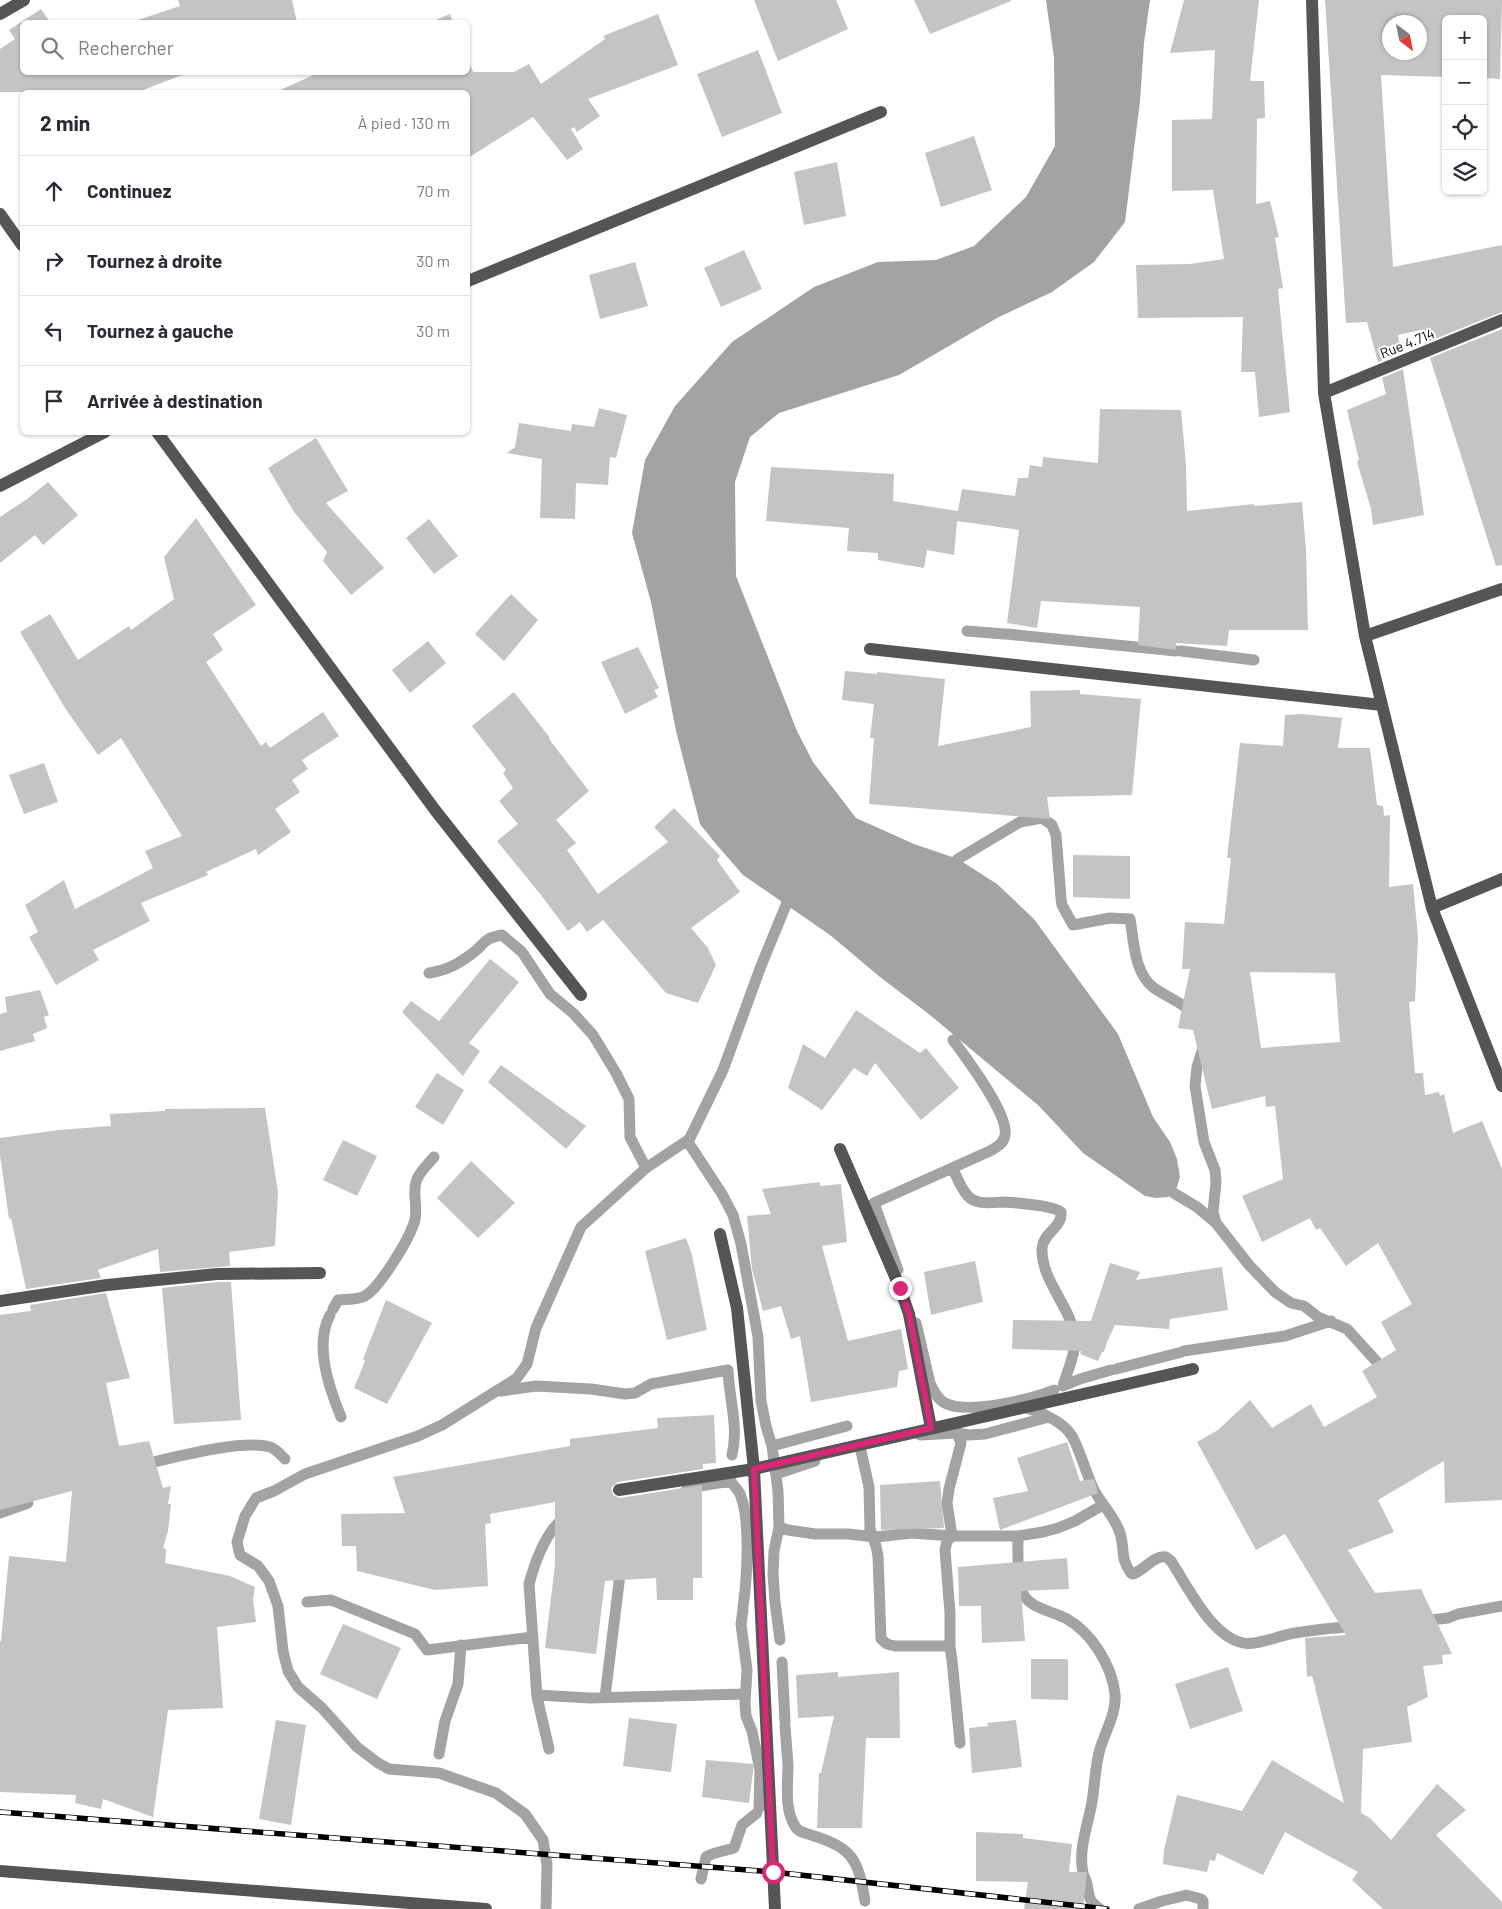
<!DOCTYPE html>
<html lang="fr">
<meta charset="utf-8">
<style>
body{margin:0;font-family:Barlow,sans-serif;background:#f7f7f7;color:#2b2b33}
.controls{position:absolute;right:15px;top:15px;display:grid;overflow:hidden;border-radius:8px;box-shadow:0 1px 4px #0004}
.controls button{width:45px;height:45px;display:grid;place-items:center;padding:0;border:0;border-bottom:1px solid #e1e1e2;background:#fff;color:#2b2b33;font:25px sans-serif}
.compass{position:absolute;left:1382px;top:15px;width:45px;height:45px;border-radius:50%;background:#fff;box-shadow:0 1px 4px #0004;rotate:148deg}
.stop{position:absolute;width:15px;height:15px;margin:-11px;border:4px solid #db2777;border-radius:50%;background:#fff}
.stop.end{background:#db2777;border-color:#fff;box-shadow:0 1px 5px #0008}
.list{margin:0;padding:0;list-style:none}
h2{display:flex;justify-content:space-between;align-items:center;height:65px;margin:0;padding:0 20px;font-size:21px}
h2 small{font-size:16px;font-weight:400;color:#7c7c81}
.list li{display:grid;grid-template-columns:32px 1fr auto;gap:15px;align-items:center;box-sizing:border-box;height:70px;padding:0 20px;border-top:1px solid #e1e1e2}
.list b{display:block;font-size:19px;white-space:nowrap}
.list em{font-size:16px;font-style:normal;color:#7c7c81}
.icon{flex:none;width:28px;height:28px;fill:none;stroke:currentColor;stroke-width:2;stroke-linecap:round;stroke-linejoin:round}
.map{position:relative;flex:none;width:1502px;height:1909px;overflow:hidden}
.search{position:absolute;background:#fff;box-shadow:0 1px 4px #0004;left:20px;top:20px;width:450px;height:55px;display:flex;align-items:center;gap:12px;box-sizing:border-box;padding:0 18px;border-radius:8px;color:#7c7c81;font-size:19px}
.panel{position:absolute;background:#fff;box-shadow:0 1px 4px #0004;left:20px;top:90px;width:450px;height:345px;border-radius:8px}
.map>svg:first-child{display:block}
</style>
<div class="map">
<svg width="1502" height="1909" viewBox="0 0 1502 1909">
<rect width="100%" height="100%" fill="#fff"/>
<!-- water -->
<path fill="#a3a3a3" d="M 1046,0 L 1150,0 L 1144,43 L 1140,101 L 1125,222 L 1094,262 L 1052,292 L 997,318 L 899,375 L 779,413 L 750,437 L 735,482 L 736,576 L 797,731 L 813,762 L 856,818 L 914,844 L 958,859 L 997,884 L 1034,919 L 1118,1034 L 1153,1117 L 1170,1142 L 1177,1159 L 1180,1177 L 1177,1187 L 1172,1192 L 1168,1197 L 1156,1198 L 1145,1196 L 1083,1153 L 1039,1106 L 930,1015 L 880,977 L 830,935 L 743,875 L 715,843 L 700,824 L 676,731 L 651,602 L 632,533 L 645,460 L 675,406 L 732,342 L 814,287 L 878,262 L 936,260 L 974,246 L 1026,197 L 1055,146 L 1054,58 Z"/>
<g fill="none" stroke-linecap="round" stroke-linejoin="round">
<!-- stream -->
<path stroke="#a3a3a3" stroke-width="11" d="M 967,631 L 1004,634
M 1007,634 L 1176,651
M 1181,651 L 1254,660
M 949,870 L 958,859 L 1020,822 L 1042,818 L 1052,825 L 1056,835 L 1061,898 L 1062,905 L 1073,925 L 1110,918 L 1130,919 C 1134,942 1134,973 1154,988 C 1167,997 1183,1003 1194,1014
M 429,973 C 448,970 458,964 473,953 C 487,942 482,939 502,935 L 522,952 L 550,994 L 573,1013 L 593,1035 L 616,1073 L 629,1099 L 630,1137 L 646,1168
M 1204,1045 L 1197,1067 L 1195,1086 L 1204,1142 L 1215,1170 L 1216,1182 L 1213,1212 L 1216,1223
M 953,1169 C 957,1177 961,1189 968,1196 C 977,1206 993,1202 1005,1202 C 1018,1203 1052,1205 1061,1212 C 1063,1227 1043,1233 1042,1248 C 1041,1283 1073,1307 1075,1341 C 1075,1355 1067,1372 1063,1386
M 1161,1182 L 1172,1192 L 1197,1207 L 1216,1223 L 1249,1265 L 1275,1292 L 1291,1303 L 1304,1306 L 1318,1317 L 1347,1329 L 1387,1373
M 898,1270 L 874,1203 L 990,1151 C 996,1147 1004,1144 1005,1135 C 1009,1114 966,1058 953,1040
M 333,1309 L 338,1300 C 346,1299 358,1300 365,1296 C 380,1287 408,1241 414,1223 C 419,1210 412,1195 416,1182 C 418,1173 428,1164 434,1157
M 330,1315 C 314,1345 329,1388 341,1417
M 916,1323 L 930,1383 C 933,1390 936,1397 943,1402 C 965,1416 1031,1399 1054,1390
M 1184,1351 L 1285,1336 L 1331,1321
M 1116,1369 L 1182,1352
M 1063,1386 L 1080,1379 L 1111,1370
M 501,1391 L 536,1386 L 591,1389 L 625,1394 L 635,1393 L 651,1384 L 728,1370 C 729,1399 739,1427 732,1455
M 1012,1403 C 1032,1410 1060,1417 1072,1436 C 1081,1453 1086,1473 1094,1490 C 1102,1505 1115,1517 1120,1533 C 1125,1549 1120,1559 1131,1573 L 1133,1574 C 1145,1570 1153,1555 1166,1557 L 1171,1561 C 1188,1587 1211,1636 1243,1643 C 1257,1646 1280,1635 1295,1633 C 1316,1629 1336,1628 1356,1626
M 957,1433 L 961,1443 L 949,1489 L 947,1503 L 952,1536 L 947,1541 L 945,1550 L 950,1613 L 950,1646 L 952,1660 L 960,1743
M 920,1435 L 957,1433 L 969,1435 L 985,1434 L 1049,1417
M 772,1446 L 847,1426
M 861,1451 L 869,1487 L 870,1529 L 876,1546 L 878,1556 L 881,1639 L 887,1644 L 895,1646 L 950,1646
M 141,1465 C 172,1458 241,1439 270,1447 C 276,1449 281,1455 285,1459
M 776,1474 L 815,1461
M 687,1488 L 731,1481 C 733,1486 738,1489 740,1494 C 751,1520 747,1579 743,1607
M 0,1513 L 28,1503
M 779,1527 L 788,1530 L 815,1534 L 848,1534 L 876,1537 L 912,1533 L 952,1536 L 1018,1536 L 1043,1532 L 1058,1528 L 1075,1521 L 1103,1505
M 1018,1536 C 1018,1548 1017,1580 1021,1589 C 1027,1609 1051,1610 1067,1619 C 1092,1633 1112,1666 1115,1694 C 1117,1712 1105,1732 1100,1749 C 1095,1766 1095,1784 1092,1802 C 1088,1825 1078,1849 1083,1873 C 1084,1877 1086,1880 1087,1884 C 1090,1898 1087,1899 1100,1909
M 307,1602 L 331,1600 L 415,1634 L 427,1650 L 533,1637
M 743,1610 L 741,1624 L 747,1670 L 745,1704 L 746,1716 L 752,1731 L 760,1770 L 759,1808
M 1422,1621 L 1448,1618 L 1458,1614 L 1502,1606
M 780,1640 L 775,1602 L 773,1574 L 774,1551 L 779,1527 L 778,1491 L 772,1446 L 766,1426 L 761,1401 L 758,1337 L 741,1244 L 733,1215 L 722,1194 L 688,1142 L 723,1070 L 761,966 L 786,905 L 789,892
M 782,1662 L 785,1722
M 537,1695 L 590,1698 L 744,1694
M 605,1697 L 621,1566
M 785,1726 C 786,1739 787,1752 788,1765 C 788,1784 784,1809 795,1826 C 798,1832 805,1833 811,1835 C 853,1848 858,1859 865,1901
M 549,1749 L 537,1697 L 529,1584 C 535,1562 545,1532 564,1518
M 439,1754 L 445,1721 L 458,1684 L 461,1645
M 701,1879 L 706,1857 L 712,1854 L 734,1848 L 742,1825 L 757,1813
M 1186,1895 L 1201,1899 L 1203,1901 L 1203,1909
M 546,1909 L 547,1865 L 543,1840 L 525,1814 L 496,1793 L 439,1773 L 389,1769 L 378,1763 L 357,1747 L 322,1708 L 298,1687 L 288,1671 L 283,1651 L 278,1606 L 269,1581 L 258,1566 L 240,1555 L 237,1542 L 245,1516 L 256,1498 L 274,1491 L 305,1474 L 418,1436 L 442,1425 L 517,1378 L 527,1364 L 536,1328 L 581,1227 L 646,1168 L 688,1140
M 1139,1909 L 1162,1901 L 1183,1896"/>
</g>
<!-- building -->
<path fill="#c4c4c4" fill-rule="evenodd" d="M 178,0 L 292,0 L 297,22 L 132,22 L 180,6 Z
M 754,0 L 836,0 L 848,29 L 778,61 Z
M 914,0 L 1011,0 L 1011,1 L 930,34 Z
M 1184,0 L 1259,0 L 1250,81 L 1264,81 L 1265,118 L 1257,119 L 1256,204 L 1270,201 L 1279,237 L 1275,238 L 1283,288 L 1278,289 L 1290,412 L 1259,417 L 1255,372 L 1241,372 L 1243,317 L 1138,318 L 1136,265 L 1190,264 L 1224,259 L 1213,190 L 1172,191 L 1172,120 L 1212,119 L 1215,50 L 1170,53 Z
M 1325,0 L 1502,0 L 1500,79 L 1483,78 L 1483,19 L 1446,19 L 1446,77 L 1381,75 L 1393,267 L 1502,245 L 1502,312 L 1425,343 L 1421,330 L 1398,335 L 1401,353 L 1378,362 L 1367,322 L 1346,323 ZM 1390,22 L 1420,22 L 1420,52 L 1390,52 Z
M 41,9 L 50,22 L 22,22 L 22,72 L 190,72 L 138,92 L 0,92 L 0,49 L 15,39 L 9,30 Z
M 450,14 L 453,22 L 431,22 Z
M 658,14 L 678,65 L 588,99 L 600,116 L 577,132 L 574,127 L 571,129 L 583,149 L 567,160 L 533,117 L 468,158 L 468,92 L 276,92 L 320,72 L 468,72 L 468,59 L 473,72 L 514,72 L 529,64 L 541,84 L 605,39 L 603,36 Z
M 758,50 L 782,113 L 722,137 L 697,74 Z
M 974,136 L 992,190 L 941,207 L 925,153 Z
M 837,162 L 846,216 L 804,225 L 794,172 Z
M 744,250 L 762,289 L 721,307 L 704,268 Z
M 635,262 L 648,306 L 600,319 L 589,275 Z
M 1502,329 L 1502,565 L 1496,566 L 1430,358 Z
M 1403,369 L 1424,515 L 1373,525 L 1371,509 L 1357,462 L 1359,460 L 1347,410 L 1386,394 L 1382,378 Z
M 599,408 L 627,415 L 616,458 L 610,457 L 608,485 L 576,483 L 575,519 L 540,518 L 542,459 L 507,453 L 515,447 L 519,423 L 571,431 L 572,424 L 594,427 Z
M 1100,409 L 1181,410 L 1186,466 L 1187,511 L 1254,504 L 1254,506 L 1302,502 L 1306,550 L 1308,630 L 1229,630 L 1227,646 L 1176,643 L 1176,650 L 1138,645 L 1140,607 L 1041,601 L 1037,628 L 1007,623 L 1019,530 L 957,521 L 954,555 L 927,550 L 924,568 L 878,560 L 878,553 L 847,551 L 849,528 L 766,521 L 771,467 L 894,474 L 893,501 L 958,511 L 962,489 L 1015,496 L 1018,478 L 1028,478 L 1030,465 L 1042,467 L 1043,457 L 1098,463 Z
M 316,438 L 348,491 L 326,503 L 384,568 L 351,595 L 323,561 L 327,552 L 294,512 L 268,468 Z
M 48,482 L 78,515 L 43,545 L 35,535 L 0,563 L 0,517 L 27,499 Z
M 196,518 L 256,605 L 213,634 L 223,650 L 206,662 L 261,746 L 266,742 L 270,748 L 323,712 L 339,736 L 302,760 L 308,769 L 292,780 L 300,792 L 275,809 L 291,832 L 258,855 L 256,849 L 206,872 L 208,875 L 141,903 L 150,921 L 93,950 L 99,960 L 56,985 L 29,937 L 38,932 L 25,905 L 64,880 L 75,909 L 153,868 L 145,851 L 182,836 L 121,738 L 98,755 L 65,708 L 20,632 L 50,614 L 78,660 L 129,626 L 131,630 L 174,599 L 164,557 Z
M 429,519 L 458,556 L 434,574 L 406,538 Z
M 511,594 L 538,620 L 504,661 L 475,634 Z
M 428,641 L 446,663 L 410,693 L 392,670 Z
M 638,647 L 659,688 L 654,690 L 658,697 L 625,714 L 601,662 Z
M 845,671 L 877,674 L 877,672 L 945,679 L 938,746 L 1031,727 L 1030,691 L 1080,690 L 1080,694 L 1141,699 L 1132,795 L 1047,797 L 1050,819 L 869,804 L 874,738 L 870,738 L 874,704 L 842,700 Z
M 514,692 L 550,738 L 549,739 L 589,791 L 556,820 L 576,843 L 567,850 L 598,894 L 668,842 L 654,827 L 674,808 L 720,856 L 717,860 L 740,892 L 691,928 L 708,948 L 716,965 L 698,1003 L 666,993 L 603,920 L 587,932 L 580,922 L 568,931 L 541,895 L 497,841 L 518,824 L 499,801 L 513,788 L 503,773 L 506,770 L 472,726 Z
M 1302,714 L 1342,718 L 1338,748 L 1370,748 L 1377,805 L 1383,806 L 1384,816 L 1390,815 L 1389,887 L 1413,884 L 1418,937 L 1415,1001 L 1409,1002 L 1415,1073 L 1423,1073 L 1425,1095 L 1439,1092 L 1440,1096 L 1444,1094 L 1453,1133 L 1482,1121 L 1502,1169 L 1502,1500 L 1445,1503 L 1444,1461 L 1378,1500 L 1394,1532 L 1348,1550 L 1375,1593 L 1421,1589 L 1452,1654 L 1442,1655 L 1443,1664 L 1423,1666 L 1428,1697 L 1407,1707 L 1412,1742 L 1363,1749 L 1361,1813 L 1370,1818 L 1391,1840 L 1437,1784 L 1466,1810 L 1436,1835 L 1502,1902 L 1502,1909 L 1383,1909 L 1352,1880 L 1358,1872 L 1285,1832 L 1263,1875 L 1217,1853 L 1215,1861 L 1210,1860 L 1207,1872 L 1163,1864 L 1164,1850 L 1177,1795 L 1242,1811 L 1272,1760 L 1344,1803 L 1315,1688 L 1316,1686 L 1315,1686 L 1312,1676 L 1307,1677 L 1305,1638 L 1346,1635 L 1285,1534 L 1256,1550 L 1197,1442 L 1218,1430 L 1250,1400 L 1272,1428 L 1311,1404 L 1324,1427 L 1377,1397 L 1362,1371 L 1396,1350 L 1381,1322 L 1412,1304 L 1378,1243 L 1346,1266 L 1320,1228 L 1316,1230 L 1310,1218 L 1262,1242 L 1242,1196 L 1283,1179 L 1275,1106 L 1266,1107 L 1265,1096 L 1212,1109 L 1193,1030 L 1178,1028 L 1190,969 L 1182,969 L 1185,922 L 1224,924 L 1231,858 L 1227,858 L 1240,743 L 1283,746 L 1285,715 ZM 1250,972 L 1335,973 L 1340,1042 L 1261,1048 Z
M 44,763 L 58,802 L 24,814 L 9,775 Z
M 1073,855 L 1130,856 L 1130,899 L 1073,897 Z
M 490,959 L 519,982 L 469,1043 L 480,1051 L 463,1076 L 402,1012 L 411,1001 L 439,1021 Z
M 40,990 L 49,1015 L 44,1017 L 47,1028 L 33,1034 L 35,1041 L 0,1051 L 0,1014 L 7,1012 L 5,997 Z
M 856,1010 L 920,1053 L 926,1048 L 959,1088 L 921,1120 L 875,1063 L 867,1076 L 854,1068 L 822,1110 L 788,1088 L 803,1044 L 825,1058 Z
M 501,1065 L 586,1126 L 566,1149 L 488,1082 Z
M 437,1073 L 464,1090 L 443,1125 L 415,1107 Z
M 265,1108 L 278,1192 L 275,1246 L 229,1252 L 230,1266 L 160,1272 L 158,1249 L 98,1270 L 101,1278 L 26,1289 L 11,1218 L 9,1219 L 0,1155 L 0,1138 L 59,1130 L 111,1126 L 110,1114 L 165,1111 L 165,1109 Z
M 343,1140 L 377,1156 L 357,1196 L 323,1180 Z
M 471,1161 L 515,1203 L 478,1238 L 437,1198 Z
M 820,1182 L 820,1186 L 841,1184 L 847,1242 L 822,1246 L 848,1341 L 901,1329 L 908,1369 L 899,1371 L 897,1387 L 811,1402 L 800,1336 L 791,1339 L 781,1306 L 763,1311 L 752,1269 L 747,1216 L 771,1214 L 762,1189 Z
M 686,1238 L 692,1255 L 707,1330 L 667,1340 L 645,1251 Z
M 975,1261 L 983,1302 L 931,1315 L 924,1272 Z
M 1110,1263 L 1140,1272 L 1136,1280 L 1222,1267 L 1228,1310 L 1170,1319 L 1169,1329 L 1115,1325 L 1107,1342 L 1104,1352 L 1102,1352 L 1098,1361 L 1080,1354 L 1081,1351 L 1012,1349 L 1013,1320 L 1091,1321 Z
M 217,1282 L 231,1282 L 241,1420 L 174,1424 L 162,1288 Z
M 106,1293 L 130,1378 L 106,1383 L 119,1446 L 149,1441 L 163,1488 L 171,1486 L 168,1504 L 171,1504 L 168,1531 L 163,1548 L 166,1549 L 165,1563 L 230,1576 L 255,1587 L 253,1599 L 256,1622 L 217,1627 L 223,1708 L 168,1710 L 153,1817 L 103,1799 L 101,1809 L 75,1803 L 76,1795 L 0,1792 L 0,1641 L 1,1641 L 9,1556 L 66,1562 L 72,1491 L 0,1510 L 0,1315 L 31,1311 L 30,1305 Z
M 386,1300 L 432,1323 L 387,1404 L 354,1388 L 365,1361 L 363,1359 Z
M 714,1415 L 716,1463 L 703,1464 L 703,1469 L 618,1482 L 611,1488 L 613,1495 L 620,1498 L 702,1485 L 702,1578 L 693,1578 L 693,1600 L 657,1600 L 656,1578 L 605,1581 L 596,1654 L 545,1648 L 555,1565 L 555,1502 L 490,1514 L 491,1523 L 485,1524 L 488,1586 L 435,1590 L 357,1571 L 356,1546 L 342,1546 L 341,1514 L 405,1513 L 393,1477 L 570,1446 L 570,1439 L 658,1428 L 657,1418 Z
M 1067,1442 L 1080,1481 L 1094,1479 L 1098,1493 L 1000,1530 L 993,1498 L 1028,1491 L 1017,1458 Z
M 940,1481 L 944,1528 L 881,1530 L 880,1485 Z
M 1067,1558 L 1069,1589 L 1021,1591 L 1025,1641 L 982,1643 L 981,1606 L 959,1606 L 958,1567 Z
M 343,1624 L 401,1648 L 377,1699 L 320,1674 Z
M 1031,1659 L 1068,1659 L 1068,1700 L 1031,1699 Z
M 1228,1667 L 1243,1711 L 1190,1729 L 1175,1684 Z
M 838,1672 L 838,1677 L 899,1672 L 900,1738 L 866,1738 L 862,1828 L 817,1828 L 819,1773 L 821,1773 L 834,1716 L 798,1718 L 796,1675 Z
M 629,1718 L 677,1724 L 671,1772 L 623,1766 Z
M 276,1720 L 306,1725 L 291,1825 L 259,1819 Z
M 1016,1720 L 1022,1767 L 972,1773 L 969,1728 L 988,1726 L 987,1723 Z
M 706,1760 L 754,1764 L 749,1803 L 702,1797 Z
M 976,1832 L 1023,1834 L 1023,1838 L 1072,1844 L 1069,1872 L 1087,1872 L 1083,1909 L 1024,1909 L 1028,1882 L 976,1881 Z"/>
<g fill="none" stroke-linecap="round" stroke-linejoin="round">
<!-- minor -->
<path stroke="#555" stroke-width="12" d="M 1312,0 L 1324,393 L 1365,636 L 1432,908 L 1502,1086
M 0,14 L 24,0
M 0,214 L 22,245
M 468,281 L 881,112
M 1324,393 L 1502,320
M 157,432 L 435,810 L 581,995
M 0,486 L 105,432
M 1365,636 L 1502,589
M 870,649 L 1382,705
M 1432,908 L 1502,879
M 840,1149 L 900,1288 L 909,1314 L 931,1428
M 720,1234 L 737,1308 L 754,1469 L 775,1909
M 0,1301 L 107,1285 L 217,1274 L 320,1273
M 619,1490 L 754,1469 L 1193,1369
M 0,1871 L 486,1909"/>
<!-- rail casing -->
<g stroke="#000" stroke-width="5.5">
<path id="rail" d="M 0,1812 L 773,1872 L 1107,1909"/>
</g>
<!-- rail -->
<use href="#rail" stroke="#fff" stroke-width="4" stroke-dasharray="11" stroke-linecap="butt"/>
</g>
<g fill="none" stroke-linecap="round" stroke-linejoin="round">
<!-- route -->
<path stroke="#db2777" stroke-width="6" d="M 773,1872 L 754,1469 L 931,1428 L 909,1314 L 900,1288"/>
</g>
<g text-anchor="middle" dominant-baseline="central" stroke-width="4" stroke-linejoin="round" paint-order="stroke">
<!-- street labels -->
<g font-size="14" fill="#000" stroke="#fff">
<text transform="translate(1407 343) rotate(-22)">Rue 4.714</text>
</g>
</g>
</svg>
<div class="controls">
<button>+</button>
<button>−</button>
<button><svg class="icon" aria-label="locate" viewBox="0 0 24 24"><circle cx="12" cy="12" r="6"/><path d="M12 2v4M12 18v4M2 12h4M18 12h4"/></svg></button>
<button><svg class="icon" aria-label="layers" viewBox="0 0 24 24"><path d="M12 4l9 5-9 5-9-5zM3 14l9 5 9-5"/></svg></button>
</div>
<svg class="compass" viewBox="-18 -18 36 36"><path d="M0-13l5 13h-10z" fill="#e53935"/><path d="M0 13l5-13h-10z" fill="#7c7c81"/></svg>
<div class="stop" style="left:773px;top:1872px"></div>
<div class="stop end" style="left:900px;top:1288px"></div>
<div class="search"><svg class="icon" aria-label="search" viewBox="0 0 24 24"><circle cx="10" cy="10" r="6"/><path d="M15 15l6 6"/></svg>Rechercher</div>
<section class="panel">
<h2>2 min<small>À pied · 130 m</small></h2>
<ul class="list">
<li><svg class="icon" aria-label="ahead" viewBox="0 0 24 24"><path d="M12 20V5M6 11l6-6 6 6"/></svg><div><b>Continuez</b></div><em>70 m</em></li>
<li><svg class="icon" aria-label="right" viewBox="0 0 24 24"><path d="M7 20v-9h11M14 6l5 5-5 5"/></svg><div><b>Tournez à droite</b></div><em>30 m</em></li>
<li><svg class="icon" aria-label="left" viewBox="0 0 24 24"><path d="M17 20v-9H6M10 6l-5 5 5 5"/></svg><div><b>Tournez à gauche</b></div><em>30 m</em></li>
<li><svg class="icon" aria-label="arrive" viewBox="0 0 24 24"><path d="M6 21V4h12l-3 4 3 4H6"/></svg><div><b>Arrivée à destination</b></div></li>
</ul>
</section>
</div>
